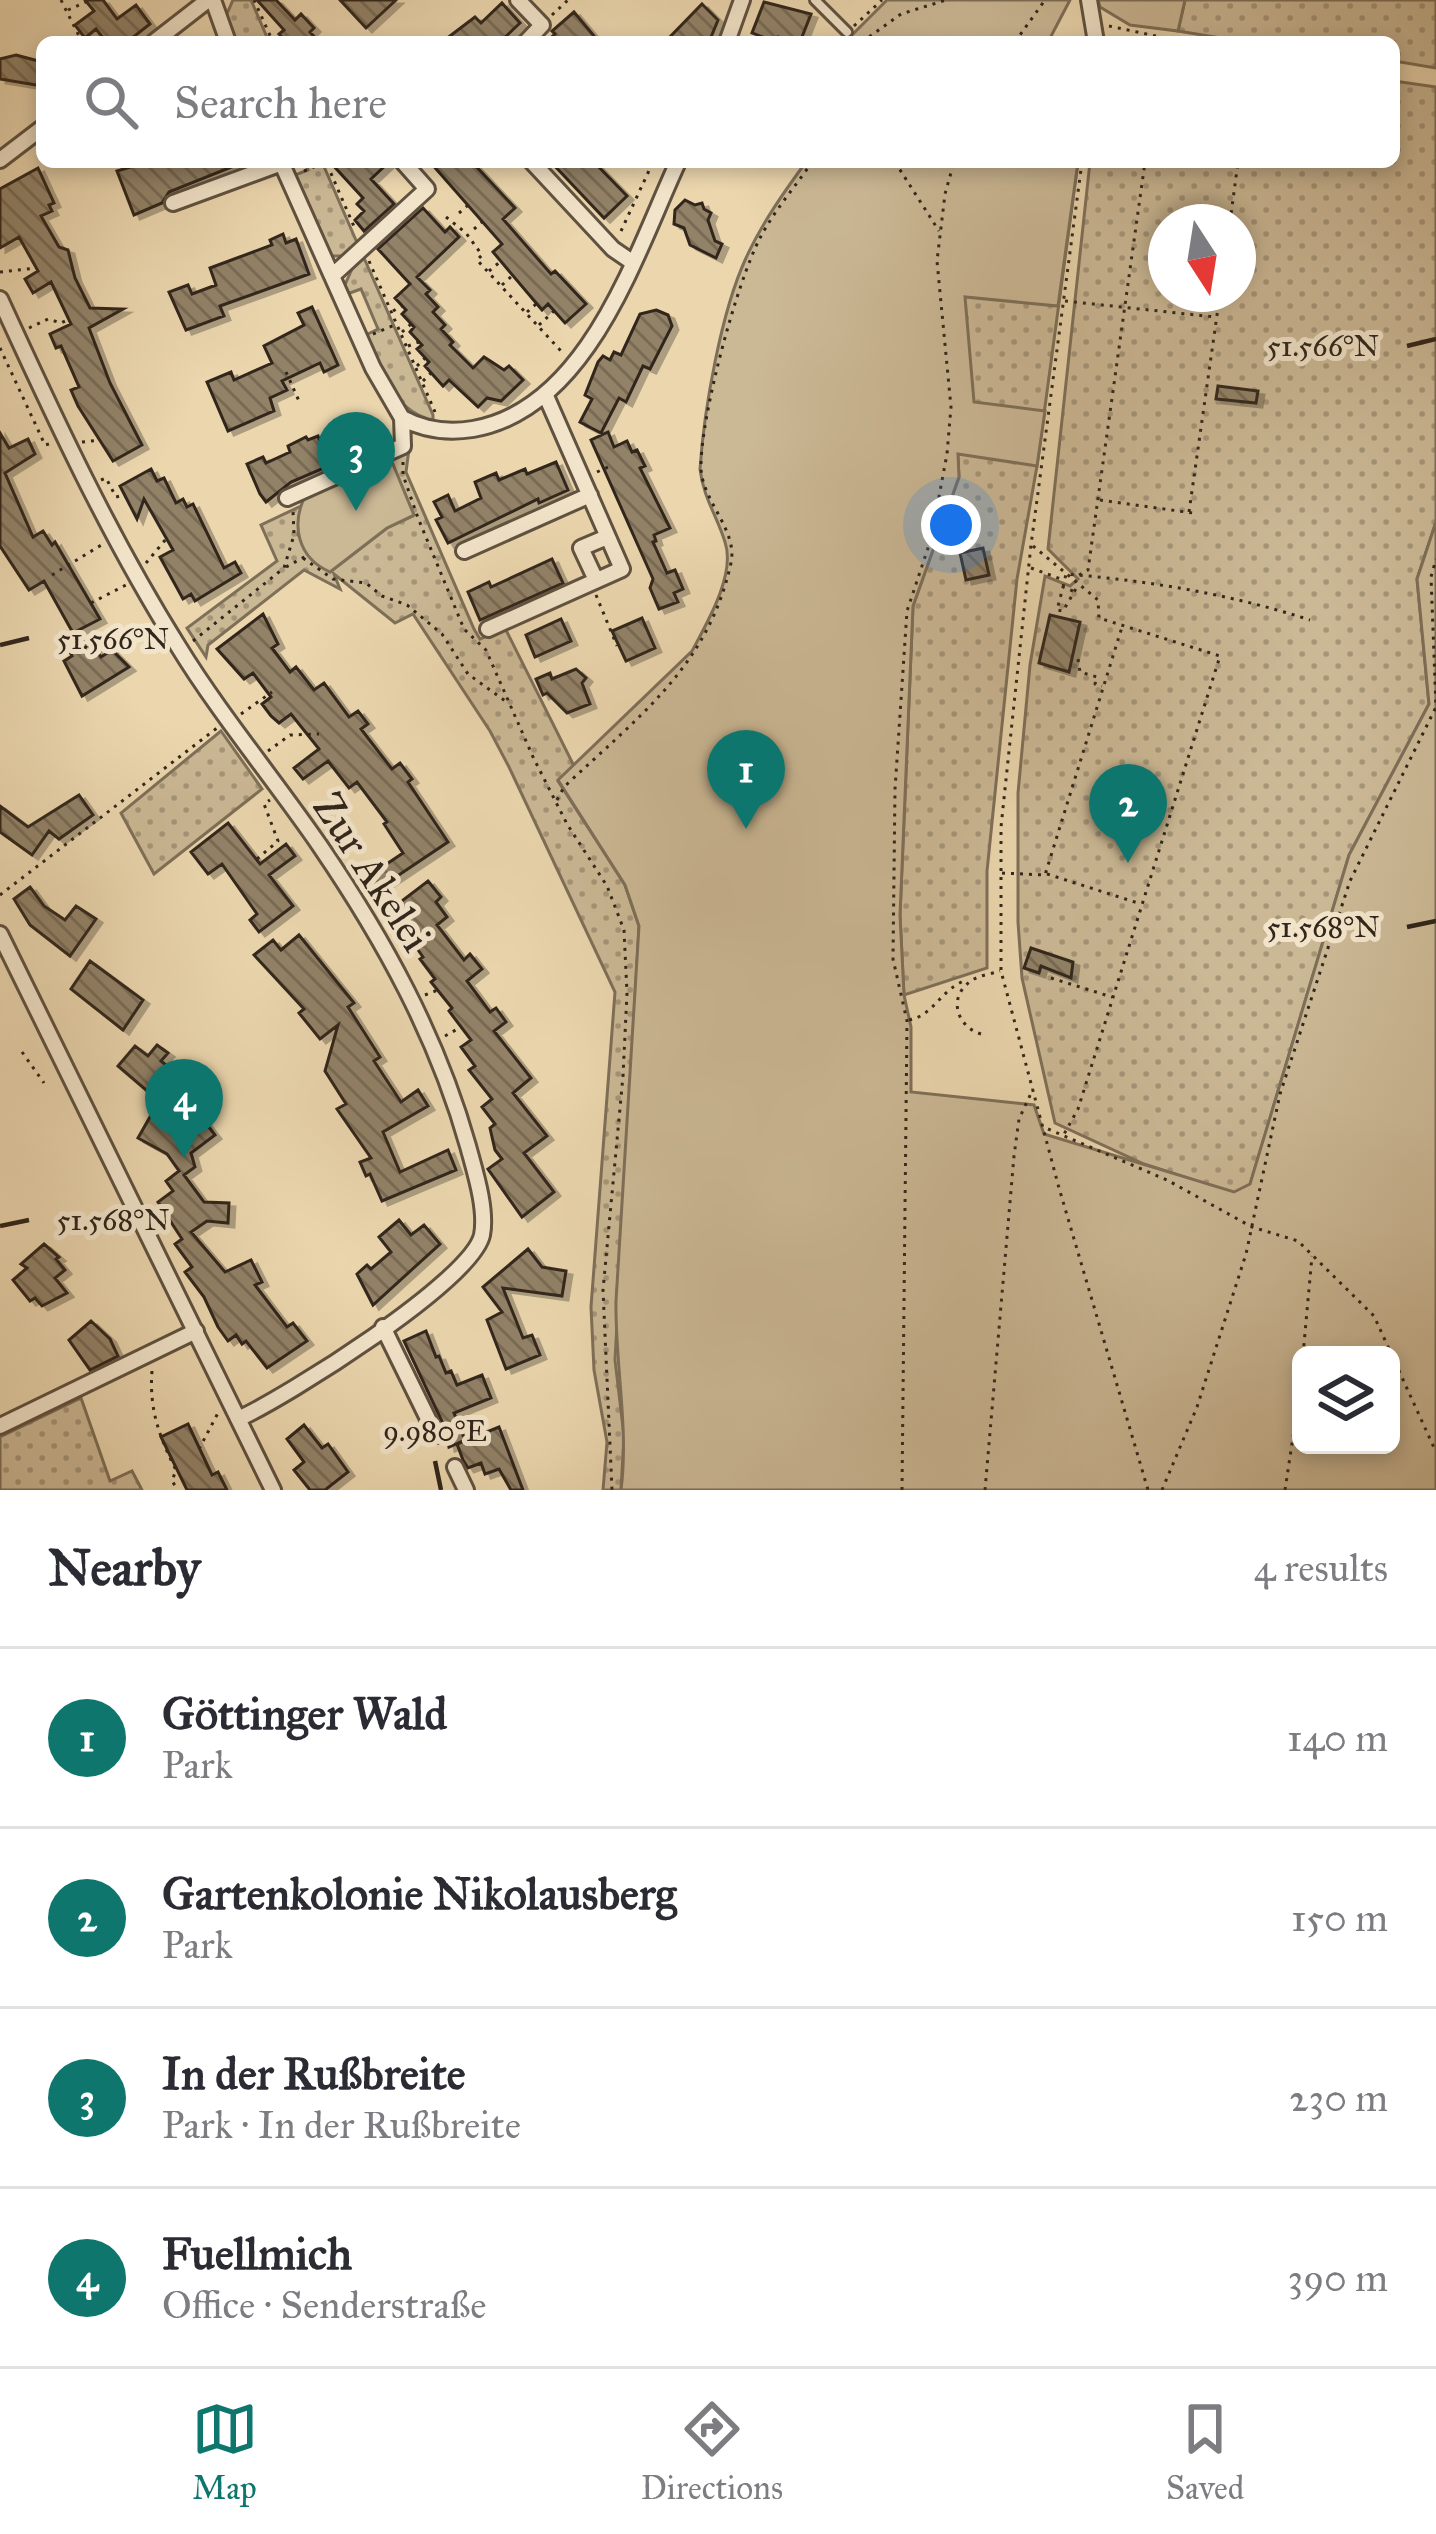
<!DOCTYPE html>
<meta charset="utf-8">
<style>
body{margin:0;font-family:"IM FELL Great Primer",serif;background:#f7f7f7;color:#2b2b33}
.controls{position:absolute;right:36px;bottom:36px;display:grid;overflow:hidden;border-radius:18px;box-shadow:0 6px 18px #0003}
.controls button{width:108px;height:108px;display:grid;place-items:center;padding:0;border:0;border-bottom:3px solid #e1e1e2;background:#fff;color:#2b2b33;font:60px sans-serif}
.compass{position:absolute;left:1148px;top:204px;width:108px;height:108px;border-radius:50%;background:#fff;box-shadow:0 6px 18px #0003;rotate:168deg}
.you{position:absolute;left:951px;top:525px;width:42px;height:42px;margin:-30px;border:9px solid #fff;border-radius:50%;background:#1a73e8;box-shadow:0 0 0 18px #1a73e833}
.badge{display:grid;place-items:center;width:78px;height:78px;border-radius:50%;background:#0f766e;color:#fff;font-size:39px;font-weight:700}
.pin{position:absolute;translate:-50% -99px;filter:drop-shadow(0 3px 6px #0008)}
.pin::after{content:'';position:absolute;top:63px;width:42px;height:36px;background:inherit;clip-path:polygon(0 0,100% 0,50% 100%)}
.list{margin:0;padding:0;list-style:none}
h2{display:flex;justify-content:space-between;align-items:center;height:156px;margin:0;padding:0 48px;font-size:51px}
h2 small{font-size:39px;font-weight:400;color:#7c7c81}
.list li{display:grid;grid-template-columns:78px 1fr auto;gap:36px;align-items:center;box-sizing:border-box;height:180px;padding:0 48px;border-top:3px solid #e1e1e2}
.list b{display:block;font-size:45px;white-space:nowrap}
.list p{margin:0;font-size:39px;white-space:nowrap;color:#7c7c81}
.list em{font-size:39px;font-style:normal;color:#7c7c81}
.icon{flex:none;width:66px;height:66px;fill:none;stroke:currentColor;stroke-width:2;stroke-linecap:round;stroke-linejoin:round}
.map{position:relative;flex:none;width:1436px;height:1490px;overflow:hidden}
.search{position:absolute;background:#fff;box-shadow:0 6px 18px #0003;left:36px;right:36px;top:36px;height:132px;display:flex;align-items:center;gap:30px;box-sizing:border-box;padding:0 42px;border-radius:18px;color:#7c7c81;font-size:45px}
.sheet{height:876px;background:#fff}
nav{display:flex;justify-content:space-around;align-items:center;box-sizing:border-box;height:168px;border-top:3px solid #e1e1e2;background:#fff;font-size:33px;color:#7c7c81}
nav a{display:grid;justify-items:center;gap:6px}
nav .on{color:#0f766e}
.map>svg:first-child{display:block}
</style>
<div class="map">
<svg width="1436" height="1490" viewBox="0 0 1436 1490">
<defs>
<pattern id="grass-dots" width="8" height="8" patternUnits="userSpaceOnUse" patternTransform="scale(3)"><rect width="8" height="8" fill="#cbb895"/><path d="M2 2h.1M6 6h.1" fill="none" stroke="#a59579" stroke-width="1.8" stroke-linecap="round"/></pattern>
<pattern id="building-back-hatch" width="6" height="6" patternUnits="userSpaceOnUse" patternTransform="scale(3)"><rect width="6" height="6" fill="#928267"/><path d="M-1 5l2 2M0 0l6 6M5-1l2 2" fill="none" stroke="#786a54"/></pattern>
<filter id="shadow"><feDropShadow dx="6" dy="4" stdDeviation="0" flood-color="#0004"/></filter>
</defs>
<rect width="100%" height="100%" fill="#ebd6ae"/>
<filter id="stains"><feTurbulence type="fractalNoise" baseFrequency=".00167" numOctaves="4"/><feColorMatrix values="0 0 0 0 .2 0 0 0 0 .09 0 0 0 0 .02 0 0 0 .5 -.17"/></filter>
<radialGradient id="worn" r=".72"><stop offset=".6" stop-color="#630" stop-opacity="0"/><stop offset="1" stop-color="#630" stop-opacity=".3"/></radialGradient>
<!-- grass -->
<path fill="url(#grass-dots)" stroke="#7e6f58" stroke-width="3" fill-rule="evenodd" d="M 233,0 L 251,0 L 269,42 L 237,42 L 226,16 Z
M 1185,0 L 1436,0 L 1436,68 L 1394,61 L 1394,42 L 1233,40 L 1178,31 Z
M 1394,81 L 1436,87 L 1436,522 L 1417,579 L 1429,704 L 1349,855 L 1250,1185 L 1234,1193 L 1144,1164 L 1055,1123 L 1022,978 L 1018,922 L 1018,793 L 1030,665 L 1045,576 L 1070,586 L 1078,579 L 1048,549 L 1090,162 L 1394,162 ZM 1166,222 L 1238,222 L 1238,294 L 1166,294 Z
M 305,162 L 322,162 L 358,245 L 348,256 L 331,256 L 295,175 L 308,170 Z
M 1078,162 L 1037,466 L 1017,579 L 987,871 L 987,968 L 904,995 L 900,915 L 913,606 L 959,477 L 944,208 Z
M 364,258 L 433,415 L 433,420 C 393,412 381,369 366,335 L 378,329 L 361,289 L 347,294 L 344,287 L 352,269 Z
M 409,449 L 406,472 L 474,629 L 480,639 L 505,628 L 574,766 L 558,781 L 625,885 L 639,926 L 615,1360 L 624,1436 L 621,1490 L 603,1490 L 607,1442 L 594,1370 L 591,1307 L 615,992 L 509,767 L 490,731 L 413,614 L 395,623 L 334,574 L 340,589 L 304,570 L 208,645 L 206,657 L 187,628 L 277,561 L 261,525 L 301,506 L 298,535 L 330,572 L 387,528 L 413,516 L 390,457 Z
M 221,731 L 262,789 L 154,874 L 121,813 Z
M 81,1398 L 110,1481 L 132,1471 L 142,1490 L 0,1490 L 0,1437 Z"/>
<!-- park -->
<path fill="#cbb895" stroke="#7e6f58" stroke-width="3" fill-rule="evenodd" d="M 887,0 L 1070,0 L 1048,42 L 845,42 Z
M 1098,0 L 1185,0 L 1178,31 L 1130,25 L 1100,7 Z
M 806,162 L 1078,162 L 1058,306 L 965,297 L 974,402 L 1045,411 L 1037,466 L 958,454 L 959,477 L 913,606 L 900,915 L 904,995 L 911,1027 L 911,1092 L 1034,1105 L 1044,1134 L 1234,1192 L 1250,1184 L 1349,855 L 1429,704 L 1417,579 L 1436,522 L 1436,1490 L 621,1490 C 629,1428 615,1364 616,1301 L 639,926 L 625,885 L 558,780 L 692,651 C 707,623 736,574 725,542 C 717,516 703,497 700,469 C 704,409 721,312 746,258 C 762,223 784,192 806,162 ZM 1391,1355 L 1391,1445 L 1301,1445 L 1301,1355 Z
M 390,457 L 414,515 L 387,528 L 330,572 C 298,558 290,525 306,494 Z"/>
<!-- building -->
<path fill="url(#building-back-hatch)" stroke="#31261b" stroke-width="3" filter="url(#shadow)" d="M 85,0 L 103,0 L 117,19 L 136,5 L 150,24 L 127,42 L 106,42 L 96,29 L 85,38 L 75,25 L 94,11 Z
M 257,0 L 276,0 L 295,20 L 301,14 L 314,28 L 310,32 L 319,42 L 287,42 L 279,34 L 284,30 Z
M 340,0 L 396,0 L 366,28 Z
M 764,2 L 811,14 L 800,42 L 778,37 L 776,42 L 752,33 Z
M 502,3 L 520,23 L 500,42 L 442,42 L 475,17 L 481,23 Z
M 702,4 L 718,20 L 709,42 L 665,42 Z
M 574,12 L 599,42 L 546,42 L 555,34 L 552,31 Z
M 16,55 L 42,62 L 42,86 L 0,79 L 0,59 Z
M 147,162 L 238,162 L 239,164 L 169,192 L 162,203 L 134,215 L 117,171 Z
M 330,162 L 389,162 L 371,179 L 394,204 L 364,231 L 355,220 L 364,211 L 357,204 L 363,198 Z
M 430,162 L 472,162 L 515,208 L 503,219 L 551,274 L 555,271 L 586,304 L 565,323 L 548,304 L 542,310 L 493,252 L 502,244 Z
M 551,162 L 594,162 L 627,196 L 604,218 Z
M 38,168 L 54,203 L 49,205 L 52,211 L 41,216 L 59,247 L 68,250 L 75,278 L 90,308 L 123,309 L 89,328 L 110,383 L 142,445 L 113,461 L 78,406 L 71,390 L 79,387 L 61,346 L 56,348 L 50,334 L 71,324 L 51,282 L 33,293 L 25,279 L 38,271 L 19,237 L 0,248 L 0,189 Z
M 685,200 L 695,205 L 702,203 L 704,209 L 711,213 L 708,220 L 715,241 L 722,244 L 716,258 L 690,245 L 684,228 L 674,224 L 675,210 Z
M 423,208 L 445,232 L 450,227 L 459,237 L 417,277 L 430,290 L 426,294 L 438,307 L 433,312 L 445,325 L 441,329 L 453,342 L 450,345 L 473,368 L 484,357 L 504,370 L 509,366 L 523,380 L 501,401 L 487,398 L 478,407 L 449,380 L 443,386 L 425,366 L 429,362 L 417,349 L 422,345 L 410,332 L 414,327 L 402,314 L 406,310 L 395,298 L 410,284 L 378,249 Z
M 283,234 L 286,243 L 296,239 L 309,274 L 220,306 L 224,316 L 186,330 L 169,292 L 188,285 L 192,294 L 216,285 L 210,268 L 272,245 L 270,240 Z
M 312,307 L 338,365 L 324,372 L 320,363 L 282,381 L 287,390 L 270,398 L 274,411 L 228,431 L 207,382 L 231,372 L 234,380 L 272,363 L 264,346 L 304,325 L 298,313 Z
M 656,310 L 668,315 L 672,326 L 650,369 L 643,366 L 626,402 L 619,398 L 601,433 L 580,422 L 592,399 L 585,395 L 598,362 L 603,356 L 610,360 L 614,352 L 621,355 L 640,314 Z
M 1218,386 L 1258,391 L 1256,403 L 1216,399 Z
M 374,421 L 387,441 L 291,482 L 266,502 L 260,494 L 247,464 L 263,457 L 266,463 L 290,452 L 288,446 L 306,437 L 308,440 L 318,436 L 319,439 L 346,428 L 348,433 Z
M 608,432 L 614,447 L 627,441 L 632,452 L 637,450 L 645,466 L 640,468 L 670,528 L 654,535 L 656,541 L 653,542 L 667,573 L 675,570 L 683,589 L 674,593 L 678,602 L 659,609 L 650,588 L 653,579 L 591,440 Z
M 0,433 L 9,448 L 28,439 L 35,454 L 5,473 L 33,537 L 43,531 L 52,545 L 55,542 L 100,619 L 73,633 L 44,581 L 29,590 L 0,546 Z
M 556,462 L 568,490 L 539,503 L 538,499 L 448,543 L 436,520 L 442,517 L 434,502 L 448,495 L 455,511 L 481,498 L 475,482 L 496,473 L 499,480 L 525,469 L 527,474 Z
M 151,469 L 157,481 L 164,478 L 176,503 L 183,499 L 187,507 L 193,504 L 224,568 L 235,562 L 241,573 L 195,601 L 191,594 L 183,599 L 160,557 L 173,550 L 144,499 L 137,519 L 120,486 Z
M 983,548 L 989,575 L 966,580 L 960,553 Z
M 552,559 L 563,583 L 480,620 L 468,592 L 489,582 L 491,587 Z
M 263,614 L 278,644 L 272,648 L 290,672 L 296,667 L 314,690 L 324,683 L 349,717 L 358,711 L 368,724 L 361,729 L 392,769 L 400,763 L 412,779 L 408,782 L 448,842 L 375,891 L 366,878 L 403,853 L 384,824 L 387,822 L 357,782 L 349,788 L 328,761 L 303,779 L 294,768 L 319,749 L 291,714 L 279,723 L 271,716 L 262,704 L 271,697 L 253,673 L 244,679 L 217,649 Z
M 1050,615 L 1080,622 L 1069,672 L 1039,663 Z
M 642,618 L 655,648 L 626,661 L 612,631 Z
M 561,619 L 571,641 L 535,657 L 526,635 Z
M 88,639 L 101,657 L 112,650 L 129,667 L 82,696 L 64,661 L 72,656 L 69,650 Z
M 576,669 L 586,678 L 582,683 L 590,704 L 567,713 L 547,693 L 543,695 L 536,679 L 550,673 L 552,679 Z
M 79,795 L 93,815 L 59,839 L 49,831 L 32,855 L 0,832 L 0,806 L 28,827 Z
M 228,823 L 260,864 L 286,844 L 295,856 L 269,875 L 293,906 L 259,932 L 250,920 L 257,914 L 222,864 L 208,874 L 191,852 Z
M 428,881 L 441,897 L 436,902 L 447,917 L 437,925 L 464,960 L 470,954 L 482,969 L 467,981 L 490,1012 L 496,1008 L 506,1022 L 494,1031 L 531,1078 L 513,1093 L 547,1136 L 524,1153 L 554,1192 L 522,1217 L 488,1169 L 502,1159 L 495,1150 L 490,1128 L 495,1124 L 482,1107 L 492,1099 L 469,1070 L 475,1066 L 461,1047 L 471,1040 L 449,1011 L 452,1008 L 431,982 L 435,979 L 420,959 L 423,957 L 390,910 Z
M 30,887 L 44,906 L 65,920 L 76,906 L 96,919 L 70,956 L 30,925 L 14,899 Z
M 299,935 L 354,1003 L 348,1007 L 380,1057 L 374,1061 L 401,1102 L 418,1090 L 428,1106 L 383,1132 L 400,1172 L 448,1150 L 456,1170 L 382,1201 L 370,1174 L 366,1176 L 360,1162 L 371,1158 L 337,1109 L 346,1104 L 325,1071 L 338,1025 L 320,1039 L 299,1013 L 304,1009 L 254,955 L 273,940 L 281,950 Z
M 1031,948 L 1073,962 L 1071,978 L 1041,966 L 1039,973 L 1024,968 Z
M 90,961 L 143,1000 L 123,1030 L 71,989 Z
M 157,1045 L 168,1053 L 161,1061 L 182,1078 L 201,1104 L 195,1109 L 215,1135 L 191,1153 L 195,1167 L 184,1175 L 204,1202 L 229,1203 L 228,1223 L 207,1221 L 191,1232 L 225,1272 L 251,1260 L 262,1282 L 255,1285 L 287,1327 L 293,1323 L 307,1341 L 267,1368 L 246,1341 L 242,1344 L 236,1335 L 228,1341 L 218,1327 L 204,1297 L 185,1272 L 192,1267 L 175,1244 L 182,1239 L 158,1202 L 173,1191 L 166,1181 L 179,1171 L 167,1154 L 138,1138 L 159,1101 L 118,1066 L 135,1046 L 148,1056 Z
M 399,1220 L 411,1235 L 424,1225 L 440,1244 L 373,1305 L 357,1274 L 367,1265 L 371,1269 L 391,1252 L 379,1237 Z
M 44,1244 L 59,1257 L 56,1259 L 65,1270 L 55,1278 L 67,1293 L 42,1306 L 35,1298 L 30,1301 L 13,1280 L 27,1268 L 21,1264 Z
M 528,1249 L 542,1267 L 566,1271 L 562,1296 L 503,1288 L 523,1338 L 532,1335 L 540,1355 L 506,1369 L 487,1320 L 502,1312 L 483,1287 Z
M 91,1321 L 110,1339 L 118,1356 L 90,1370 L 69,1340 Z
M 426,1331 L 436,1357 L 439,1356 L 446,1373 L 451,1371 L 457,1385 L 482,1375 L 491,1398 L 454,1413 L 465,1440 L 449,1447 L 446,1430 L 404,1341 Z
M 188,1424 L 212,1475 L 218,1472 L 227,1490 L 187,1490 L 161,1437 Z
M 304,1425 L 322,1448 L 328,1444 L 348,1472 L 325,1490 L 310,1490 L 294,1470 L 304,1462 L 287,1439 Z
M 499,1427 L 523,1490 L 511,1490 L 499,1469 L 485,1474 L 481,1463 L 468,1468 L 463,1460 L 457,1444 Z"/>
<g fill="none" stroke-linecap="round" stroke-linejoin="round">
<!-- lane casing -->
<g stroke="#605240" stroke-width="14">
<path id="lane" d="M 815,0 L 847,32"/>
</g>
<!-- street casing -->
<g stroke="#605240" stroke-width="20">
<path id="street" d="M 213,0 L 228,42
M 518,0 L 542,25 L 526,42
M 1089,0 L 1096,42
M 154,42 L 208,0
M 727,42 L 742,0
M 0,160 L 42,128
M 281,162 L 373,368 L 402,418 L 403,446 L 287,498
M 532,162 L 613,249 L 632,262
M 173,203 L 282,163
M 332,276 L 427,189 L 403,162
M 0,299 C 54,417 109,536 178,646 C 221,716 274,779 320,846 C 384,940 437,1036 468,1146 C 475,1172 487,1209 482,1235 C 472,1281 285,1398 238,1419
M 402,418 C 424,430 448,433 473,429 C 588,409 635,255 678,162
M 464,551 L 590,495
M 596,580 L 581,548 L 607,537
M 488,629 L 622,569 L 546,396
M 0,934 L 273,1490
M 383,1327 L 436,1435
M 0,1426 L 196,1331
M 455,1467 L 466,1490"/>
</g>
<!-- path -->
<path stroke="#31261b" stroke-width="3" stroke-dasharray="3 6" stroke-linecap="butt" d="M 61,0 L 82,42
M 254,0 L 273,42
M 68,10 L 90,0
M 552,15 L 568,0
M 854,26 L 882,0
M 1109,26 L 1184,42
M 361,42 L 361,38
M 862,42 L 901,14 L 946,0
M 1015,42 L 1045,0
M 895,162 L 939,231
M 1082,162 L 1031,545 L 1009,751 L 1001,827 L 1001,971 L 1059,1188 L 1148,1490
M 304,171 L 326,162 L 356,231
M 459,213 L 467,206
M 446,217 L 466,233 L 482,255 L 477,260 L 561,351
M 1230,222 L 1238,162
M 474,229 L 482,222
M 621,231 L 653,162
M 369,261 L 435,412
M 489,271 L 501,261
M 0,272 L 36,268
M 502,285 L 512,276
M 1065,301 L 1215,317
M 393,311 L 402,306
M 527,312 L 536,304
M 539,325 L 554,311
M 29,328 L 48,319 L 61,323 L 69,319
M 402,332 L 411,324
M 373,334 L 397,324
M 408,346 L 419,342
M 0,348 L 45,445 L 49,444
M 417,366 L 425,358
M 286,372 L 299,401
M 423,381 L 431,373
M 82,442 L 100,440
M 403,462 L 403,475 L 418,518 L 464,629 L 486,650 L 533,757 L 567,824 L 607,886 L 624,930 L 627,993 L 623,1076 L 603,1290 L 612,1490
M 597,472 L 608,467
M 101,480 L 106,478 L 116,497 L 124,495
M 1100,500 L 1193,513
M 1189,512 L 1220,294
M 1033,546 L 1098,600 L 1099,618 L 1220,656 L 1078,1109 L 1063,1136
M 303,558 L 333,579 L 366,583 L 382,596 L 407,605 L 442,634 L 468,674 L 508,703
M 146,563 L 166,539
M 286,567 L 308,555
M 1031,568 L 1061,579
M 52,575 L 103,544
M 1079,575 L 1088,570 L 1145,162
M 1063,587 L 1066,574 C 1150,581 1230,594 1310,620
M 1073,591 L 1063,587 L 1057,610 L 1063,611 L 1077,587
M 596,595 L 617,646
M 91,603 L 126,585
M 193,641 L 284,568 L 294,535 L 293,511
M 1078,659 L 1080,672 L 1097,677 L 1095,684 L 1102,686
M 241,714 L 272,692
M 268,751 L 290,735 L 319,734
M 557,800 L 564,787 C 638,717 708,667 731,563 C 738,530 702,501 701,468 C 700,418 737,282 760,238 C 774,211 795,187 812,162
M 257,859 L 278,841 L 264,804 L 270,800
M 1002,873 L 1045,875 L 1122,627
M 1047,874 L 1141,904
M 0,895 L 217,728
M 390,930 L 399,925
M 1051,978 L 1112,997
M 425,995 L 438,990
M 909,1020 C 935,1015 941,988 967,980
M 981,1034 C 957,1027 947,997 971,981 C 979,975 991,974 1000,971
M 445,1036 L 461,1027
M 22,1052 L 44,1083
M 1048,1129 L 1167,1180 L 1252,1227 L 1298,1241 L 1374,1316 L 1436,1452
M 1303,1355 L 1312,1256
M 152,1371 C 149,1408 159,1437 176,1470 L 172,1481 L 178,1490
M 199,1449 L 218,1413
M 902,1490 L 907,1021 L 893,959 L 895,789 L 907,611 L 931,539 L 947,454 L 951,407 L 937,261 L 945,194 L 954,162
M 985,1490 L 1014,1156 L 1019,1119 L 1033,1089
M 1162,1490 L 1197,1407 L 1246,1254 L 1280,1094 L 1350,881 L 1436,707 L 1431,577 L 1436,559
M 1285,1490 L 1301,1384"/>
<!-- lane -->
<use href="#lane" stroke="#f2e4ca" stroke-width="8"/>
<!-- street -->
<use href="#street" stroke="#f2e4ca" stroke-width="14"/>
</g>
<!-- ticks -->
<path fill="none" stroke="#31261b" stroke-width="4.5" d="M 1407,346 L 1436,339M 0,645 L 29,638M 1407,927 L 1436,921M 0,1226 L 29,1220M 435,1461 L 441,1490"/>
<g text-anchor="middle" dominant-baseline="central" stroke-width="10" stroke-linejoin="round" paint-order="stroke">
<!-- street labels -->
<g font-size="42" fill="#31261b" stroke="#f2e4ca">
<text transform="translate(372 872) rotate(57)">Zur Akelei</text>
</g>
</g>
<g font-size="30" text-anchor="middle" fill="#31261b" stroke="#f2e4ca" stroke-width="10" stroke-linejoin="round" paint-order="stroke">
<text x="1323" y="356">51.566°N</text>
<text x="113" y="649">51.566°N</text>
<text x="1323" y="937">51.568°N</text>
<text x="113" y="1230">51.568°N</text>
<text x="435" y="1441">9.980°E</text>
</g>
<rect width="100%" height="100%" filter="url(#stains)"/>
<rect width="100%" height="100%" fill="url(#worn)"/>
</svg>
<div class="controls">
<button><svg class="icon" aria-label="layers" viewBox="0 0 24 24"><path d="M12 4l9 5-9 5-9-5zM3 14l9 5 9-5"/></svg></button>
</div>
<svg class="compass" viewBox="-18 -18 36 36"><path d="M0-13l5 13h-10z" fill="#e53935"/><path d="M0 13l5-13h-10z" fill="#7c7c81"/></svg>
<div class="you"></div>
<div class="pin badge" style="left:746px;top:829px">1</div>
<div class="pin badge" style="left:1128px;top:863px">2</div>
<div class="pin badge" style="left:356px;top:511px">3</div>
<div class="pin badge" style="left:184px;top:1158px">4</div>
<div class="search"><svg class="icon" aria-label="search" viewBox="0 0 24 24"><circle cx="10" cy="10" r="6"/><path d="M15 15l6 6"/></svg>Search here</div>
</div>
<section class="sheet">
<h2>Nearby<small>4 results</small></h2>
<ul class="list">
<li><span class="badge">1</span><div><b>Göttinger Wald</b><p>Park</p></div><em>140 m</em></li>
<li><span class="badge">2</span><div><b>Gartenkolonie Nikolausberg</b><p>Park</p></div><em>150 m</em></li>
<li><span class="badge">3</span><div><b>In der Rußbreite</b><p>Park · In der Rußbreite</p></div><em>230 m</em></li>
<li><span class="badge">4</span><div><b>Fuellmich</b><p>Office · Senderstraße</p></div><em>390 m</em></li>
</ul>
</section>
<nav>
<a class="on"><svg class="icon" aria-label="map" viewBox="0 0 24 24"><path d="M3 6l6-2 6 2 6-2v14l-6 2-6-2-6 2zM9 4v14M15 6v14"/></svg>Map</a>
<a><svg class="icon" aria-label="directions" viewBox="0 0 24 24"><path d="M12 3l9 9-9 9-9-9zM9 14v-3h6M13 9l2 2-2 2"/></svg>Directions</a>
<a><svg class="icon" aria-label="saved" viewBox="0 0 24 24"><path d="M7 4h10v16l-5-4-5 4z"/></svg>Saved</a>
</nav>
